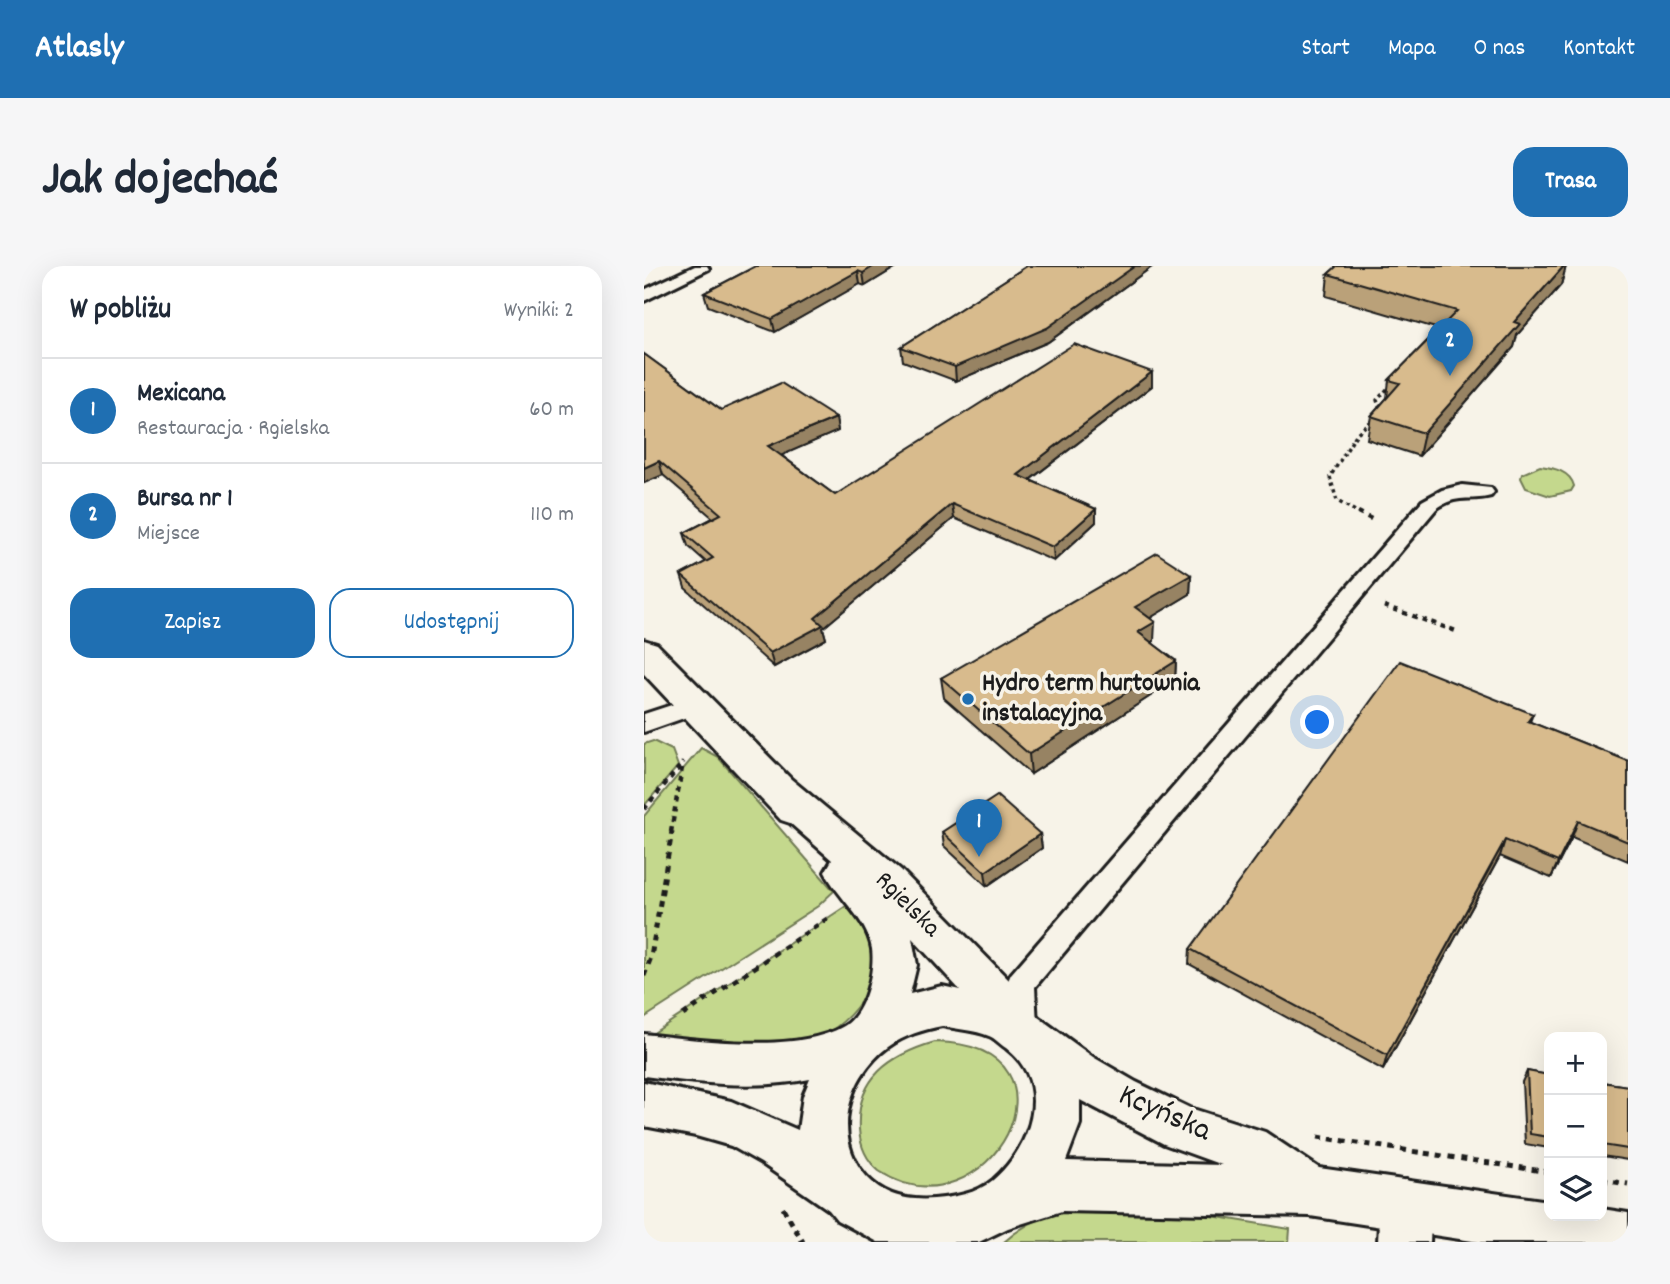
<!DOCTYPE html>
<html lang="pl">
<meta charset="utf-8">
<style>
body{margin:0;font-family:Dekko,sans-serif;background:#f6f6f7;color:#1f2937}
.controls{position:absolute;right:21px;bottom:21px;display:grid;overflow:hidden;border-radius:14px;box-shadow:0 7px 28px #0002}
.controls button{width:63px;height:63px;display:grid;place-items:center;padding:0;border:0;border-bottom:2px solid #e0e1e3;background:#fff;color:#1f2937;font:35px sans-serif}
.you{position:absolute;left:674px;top:457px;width:24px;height:24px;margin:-18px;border:5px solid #fff;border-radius:50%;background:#1a73e8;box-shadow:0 0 0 10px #1a73e833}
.badge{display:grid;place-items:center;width:46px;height:46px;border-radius:50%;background:#1f6fb2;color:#fff;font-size:23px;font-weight:700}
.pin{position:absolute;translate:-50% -58px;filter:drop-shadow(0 2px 4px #0008)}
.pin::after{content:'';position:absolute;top:37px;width:24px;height:21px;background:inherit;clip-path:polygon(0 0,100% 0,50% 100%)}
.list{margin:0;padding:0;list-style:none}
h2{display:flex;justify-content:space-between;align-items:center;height:91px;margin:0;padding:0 28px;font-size:30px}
h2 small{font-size:23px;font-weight:400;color:#747a83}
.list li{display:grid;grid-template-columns:46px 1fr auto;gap:21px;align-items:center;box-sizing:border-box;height:105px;padding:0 28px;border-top:2px solid #e0e1e3}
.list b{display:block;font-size:26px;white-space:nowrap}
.list p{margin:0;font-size:23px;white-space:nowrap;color:#747a83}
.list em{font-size:23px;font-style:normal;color:#747a83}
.actions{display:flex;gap:14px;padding:21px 28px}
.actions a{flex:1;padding:16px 0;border:2px solid #1f6fb2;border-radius:21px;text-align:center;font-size:24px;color:#1f6fb2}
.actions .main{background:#1f6fb2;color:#fff}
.icon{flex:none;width:38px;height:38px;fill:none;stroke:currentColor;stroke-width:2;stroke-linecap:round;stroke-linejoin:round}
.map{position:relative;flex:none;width:984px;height:976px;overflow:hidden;border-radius:21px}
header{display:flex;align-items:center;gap:42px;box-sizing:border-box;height:98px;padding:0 35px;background:#1f6fb2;color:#fff}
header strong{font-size:33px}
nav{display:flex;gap:38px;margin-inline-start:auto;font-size:24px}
.intro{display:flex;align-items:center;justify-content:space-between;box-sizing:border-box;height:168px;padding:0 42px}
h1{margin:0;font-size:49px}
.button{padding:18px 32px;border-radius:21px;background:#1f6fb2;color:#fff;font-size:24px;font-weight:700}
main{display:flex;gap:42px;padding:0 42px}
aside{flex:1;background:#fff;border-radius:21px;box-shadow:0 7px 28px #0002}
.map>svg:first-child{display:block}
</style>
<header>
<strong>Atlasly</strong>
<nav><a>Start</a><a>Mapa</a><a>O nas</a><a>Kontakt</a></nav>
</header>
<div class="intro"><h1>Jak dojechać</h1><a class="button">Trasa</a></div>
<main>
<aside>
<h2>W pobliżu<small>Wyniki: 2</small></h2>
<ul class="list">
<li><span class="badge">1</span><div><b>Mexicana</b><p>Restauracja · Rgielska</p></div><em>60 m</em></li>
<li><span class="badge">2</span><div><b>Bursa nr 1</b><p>Miejsce</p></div><em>110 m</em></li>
</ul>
<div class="actions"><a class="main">Zapisz</a><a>Udostępnij</a></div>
</aside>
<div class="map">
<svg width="984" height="976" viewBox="0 0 984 976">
<rect width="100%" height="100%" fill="#f7f3e8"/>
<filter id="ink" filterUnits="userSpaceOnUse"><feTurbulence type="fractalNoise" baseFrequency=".0143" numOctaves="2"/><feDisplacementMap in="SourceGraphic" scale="14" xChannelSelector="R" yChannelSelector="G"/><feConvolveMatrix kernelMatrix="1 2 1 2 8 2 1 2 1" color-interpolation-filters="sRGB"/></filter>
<g filter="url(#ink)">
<!-- green -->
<path fill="#c4d88d" stroke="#707a54" stroke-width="2" d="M 896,200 C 910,202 926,205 930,220 L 927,225 L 906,230 L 882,222 L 877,212 L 878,208 Z
M 9,475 L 28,484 L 34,500 L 0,540 L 0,478 Z
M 57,482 L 74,491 L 190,625 L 174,640 L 0,752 L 0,550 Z
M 202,640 C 213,654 226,667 230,685 C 237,732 187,776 145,782 C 132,783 115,779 102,778 C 70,775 37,773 5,770 Z
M 291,776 C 450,779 343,976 235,905 C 222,894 216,879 215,863 C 212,812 246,789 291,776 Z
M 476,935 L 646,963 L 645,976 L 360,976 C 392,947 434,937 476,935 Z"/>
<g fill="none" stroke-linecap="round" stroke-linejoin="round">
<!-- lane casing -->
<g stroke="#1c1c1c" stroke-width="6">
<path id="lane" d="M 51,0 L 63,0 L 65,3 L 0,35 L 0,24 Z
M 818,219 L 847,222 L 850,226 L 847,230 C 824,236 814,227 792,243 L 391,721 L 393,760 L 388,769 L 378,773 L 368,769 C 360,753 359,724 367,708 L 778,235 L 798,224 Z
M 52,431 L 60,433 L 64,439 L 60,445 L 0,466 L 0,448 Z"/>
</g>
<!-- street casing -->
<g stroke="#1c1c1c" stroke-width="6">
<path id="street" d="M 762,914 L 780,921 L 788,939 L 786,976 L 734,976 L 736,939 L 744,921 Z"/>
</g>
<!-- secondary casing -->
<g stroke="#1c1c1c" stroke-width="6">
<path id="secondary" d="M 0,374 L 13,378 L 147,513 L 257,604 L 365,714 L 394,751 L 449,791 L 492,816 L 546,842 L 621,866 L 675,902 L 905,935 L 905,950 L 958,950 L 958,943 L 984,947 L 984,976 L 835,976 L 666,950 L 418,945 L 364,962 L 335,976 L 234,976 L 193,954 L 185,944 L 117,897 L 87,880 L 52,870 L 0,860 L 0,816 L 87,835 L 154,864 L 159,830 L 166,813 C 111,824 55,817 0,810 L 0,768 C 54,774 152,788 200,760 C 221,748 231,705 228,683 C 223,653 194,632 181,606 L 188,594 L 146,557 L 137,554 L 0,408 ZM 268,672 L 316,724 L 298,720 L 266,728 L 273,699 ZM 298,760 C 312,763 331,764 345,770 C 351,772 357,779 362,782 C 409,818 388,880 349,914 C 332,928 311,931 290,933 C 264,935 240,930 222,910 C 187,871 204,810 244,781 C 261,769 278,764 298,760 ZM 436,834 L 520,878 L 578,899 L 422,895 L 436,858 Z"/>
</g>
<!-- path-far2 -->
<path stroke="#1c1c1c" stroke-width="3.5" stroke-dasharray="3.5 3.5" stroke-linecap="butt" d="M 736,143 L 733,134 L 747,119
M 717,248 L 693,235 L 686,211 L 713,167 L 730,153"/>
<!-- path-far1 -->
<path stroke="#1c1c1c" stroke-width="4.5" stroke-dasharray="5 5" stroke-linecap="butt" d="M 714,246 L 731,255
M 740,340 L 812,365
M 0,543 L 38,498
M 27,566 L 39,496"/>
<!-- path -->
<path stroke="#1c1c1c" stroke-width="5" stroke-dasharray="6 6" stroke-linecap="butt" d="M 0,710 L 7,691 L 28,565
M 39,749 L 186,651
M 674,871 L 905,906
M 958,914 L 984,918
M 139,942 L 159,976"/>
<!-- lane -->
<use href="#lane" fill="#f7f3e8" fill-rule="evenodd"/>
<!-- street -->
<use href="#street" fill="#f7f3e8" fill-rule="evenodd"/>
<!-- secondary -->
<use href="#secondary" fill="#f7f3e8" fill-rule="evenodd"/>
</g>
<!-- wall -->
<path fill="#baa179" stroke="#1c1c1c" stroke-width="2" d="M 112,0 L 254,0 L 221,20 L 216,18 L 131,66 L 64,40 L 60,27 Z
M 383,0 L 509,0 L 404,76 L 312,115 L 259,95 L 257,81 Z
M 693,0 L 922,0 L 917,19 L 873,69 L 870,81 L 775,190 L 723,173 L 727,150 L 743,132 L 745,114 L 795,63 L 682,30 L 684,8 Z
M 0,88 L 77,144 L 192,152 L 194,165 L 137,189 L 191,229 L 508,106 L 508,120 L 386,214 L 452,243 L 452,256 L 410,295 L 310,252 L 179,362 L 182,373 L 130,401 L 41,322 L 37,309 L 62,296 L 44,280 L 40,267 L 69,252 L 19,209 L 0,217 Z
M 547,309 L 546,328 L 506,352 L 510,375 L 508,377 L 532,395 L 531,414 L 387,508 L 300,432 L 297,412 Z
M 889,448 L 886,456 L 984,495 L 984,595 L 928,571 L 907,612 L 856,590 L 739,804 L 545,698 L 546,683 Z
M 298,566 L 396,568 L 398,582 L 343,620 L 300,580 Z
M 883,805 L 905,809 L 905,882 L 881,878 L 878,816 Z
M 958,816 L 984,820 L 984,894 L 958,890 Z"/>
<!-- shaded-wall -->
<path fill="#978363" stroke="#1c1c1c" stroke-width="2" d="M 230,0 L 254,0 L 221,20 L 219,7 Z
M 491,0 L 509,0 L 404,76 L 312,115 L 311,101 Z
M 920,0 L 922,0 L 917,19 L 873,69 L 870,81 L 775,190 L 780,167 L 870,56 Z
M 214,5 L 216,18 L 131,66 L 128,53 Z
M 508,106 L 508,120 L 375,222 L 374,209 Z
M 192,152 L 194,165 L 127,194 L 124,180 Z
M 15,195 L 19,209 L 0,217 L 0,202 Z
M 308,238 L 310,252 L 179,362 L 182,373 L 130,401 L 126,387 L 171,352 Z
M 452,243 L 452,256 L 410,295 L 409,281 Z
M 547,309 L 546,328 L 491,361 L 491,341 Z
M 511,356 L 510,375 L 494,386 L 494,366 Z
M 532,395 L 531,414 L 387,508 L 385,488 Z
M 934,555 L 928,571 L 907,612 L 914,596 Z
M 396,568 L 398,582 L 343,620 L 341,606 Z
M 861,574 L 856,590 L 739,804 L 743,789 Z"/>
<!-- building -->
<path fill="#d8bb8d" stroke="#1c1c1c" stroke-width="2" d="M 112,0 L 230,0 L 219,7 L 214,5 L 128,53 L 60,27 Z
M 383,0 L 491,0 L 403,62 L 311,101 L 257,81 Z
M 693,0 L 920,0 L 870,56 L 876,58 L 780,167 L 727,150 L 756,117 L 745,114 L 813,45 L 684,8 Z
M 430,78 L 508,106 L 374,209 L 452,243 L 409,281 L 308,238 L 171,352 L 179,359 L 126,387 L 37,309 L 69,292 L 40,267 L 77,248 L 15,195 L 0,202 L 0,88 L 77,144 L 137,117 L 192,152 L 124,180 L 191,229 Z
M 513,287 L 547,309 L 491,341 L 511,356 L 494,366 L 532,395 L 385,488 L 297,412 Z
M 756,395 L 889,448 L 884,455 L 984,495 L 984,576 L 934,555 L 914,596 L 861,574 L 743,789 L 546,683 Z
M 353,530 L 396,568 L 341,606 L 298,566 Z
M 883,805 L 905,809 L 905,871 L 886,868 Z
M 958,816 L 984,820 L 984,883 L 958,879 Z"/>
</g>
<!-- markers -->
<circle fill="#1f6fb2" stroke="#f7f3e8" stroke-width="2.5" cx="324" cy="433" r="7"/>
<g text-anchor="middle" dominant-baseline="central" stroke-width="7" stroke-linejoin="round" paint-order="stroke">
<!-- poi labels -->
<g font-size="26" font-weight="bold" fill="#1c1c1c" stroke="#f7f3e8" text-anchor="start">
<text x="338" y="418">Hydro term hurtownia<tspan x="338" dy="30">instalacyjna</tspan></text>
</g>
<!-- street labels -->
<g font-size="26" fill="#1c1c1c" stroke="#f7f3e8">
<text transform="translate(263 639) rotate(45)">Rgielska</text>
</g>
<!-- near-street labels -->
<g font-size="32" fill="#1c1c1c" stroke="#f7f3e8">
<text transform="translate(520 849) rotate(24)">Kcyńska</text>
</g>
</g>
</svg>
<div class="controls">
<button>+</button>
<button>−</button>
<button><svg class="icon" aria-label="layers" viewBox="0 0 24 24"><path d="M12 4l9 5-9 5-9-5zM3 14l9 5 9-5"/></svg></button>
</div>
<div class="you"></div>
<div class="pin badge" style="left:335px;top:591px">1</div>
<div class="pin badge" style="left:806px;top:110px">2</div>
</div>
</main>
